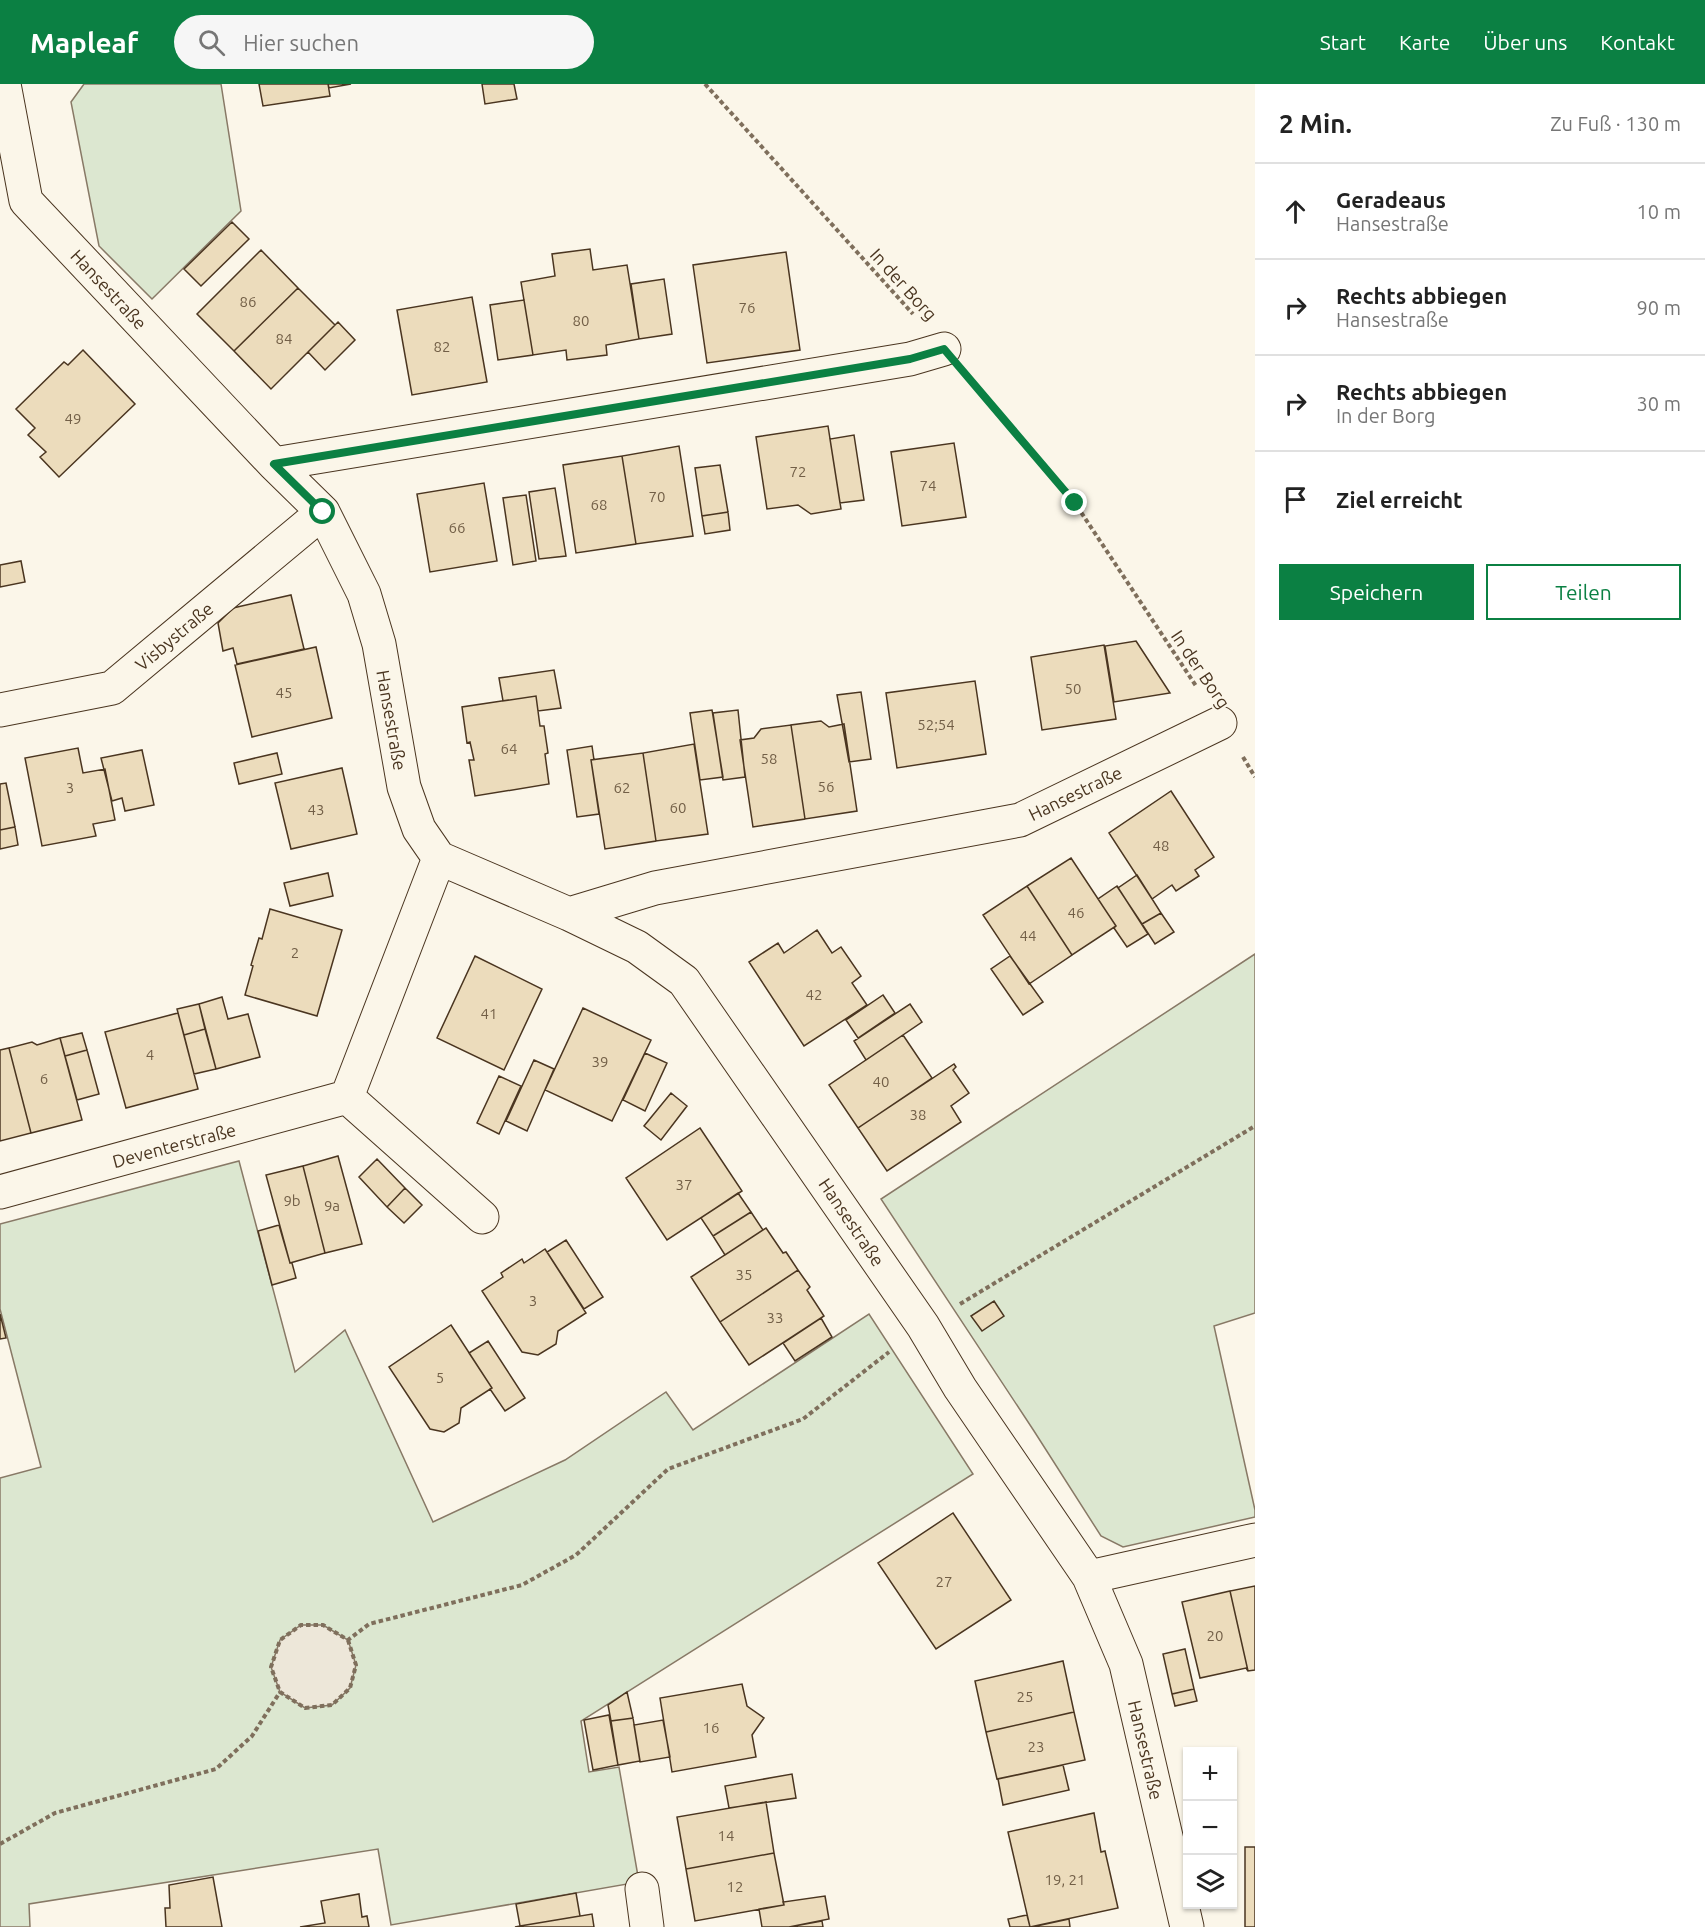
<!DOCTYPE html>
<html lang="de">
<meta charset="utf-8">
<style>
body{margin:0;font-family:Ubuntu,sans-serif;background:#f6f6f6;color:#222}
.controls{position:absolute;right:18px;bottom:18px;display:grid;overflow:hidden;border-radius:0px;box-shadow:0 2px 4px #0004}
.controls button{width:54px;height:54px;display:grid;place-items:center;padding:0;border:0;border-bottom:2px solid #e0e0e0;background:#fff;color:#222;font:30px sans-serif}
.stop{position:absolute;width:18px;height:18px;margin:-14px;border:4px solid #0b8043;border-radius:50%;background:#fff}
.stop.end{background:#0b8043;border-color:#fff;box-shadow:0 2px 6px #0008}
.list{margin:0;padding:0;list-style:none}
h2{display:flex;justify-content:space-between;align-items:center;height:78px;margin:0;padding:0 24px;font-size:26px}
h2 small{font-size:20px;font-weight:400;color:#767676}
.list li{display:grid;grid-template-columns:39px 1fr auto;gap:18px;align-items:center;box-sizing:border-box;height:96px;padding:0 24px;border-top:2px solid #e0e0e0}
.list b{display:block;font-size:22px;white-space:nowrap}
.list p{margin:0;font-size:20px;white-space:nowrap;color:#767676}
.list em{font-size:20px;font-style:normal;color:#767676}
.actions{display:flex;gap:12px;padding:18px 24px}
.actions a{flex:1;padding:14px 0;border:2px solid #0b8043;border-radius:0px;text-align:center;font-size:21px;color:#0b8043}
.actions .main{background:#0b8043;color:#fff}
.icon{flex:none;width:33px;height:33px;fill:none;stroke:currentColor;stroke-width:2;stroke-linecap:round;stroke-linejoin:round}
.map{position:relative;flex:none;width:1255px;height:1843px;overflow:hidden}
header{display:flex;align-items:center;gap:36px;box-sizing:border-box;height:84px;padding:0 30px;background:#0b8043;color:#fff}
header strong{font-size:28px}
nav{display:flex;gap:33px;margin-inline-start:auto;font-size:21px}
.search{width:420px;height:54px;background:#f6f6f6;display:flex;align-items:center;gap:15px;box-sizing:border-box;padding:0 21px;border-radius:33px;color:#767676;font-size:22px}
main{display:flex}
aside{flex:1;background:#fff}
.map>svg:first-child{display:block}
</style>
<header>
<strong>Mapleaf</strong>
<div class="search"><svg class="icon" aria-label="search" viewBox="0 0 24 24"><circle cx="10" cy="10" r="6"/><path d="M15 15l6 6"/></svg>Hier suchen</div>
<nav><a>Start</a><a>Karte</a><a>Über uns</a><a>Kontakt</a></nav>
</header>
<main>
<div class="map">
<svg width="1255" height="1843" viewBox="0 0 1255 1843">
<rect width="100%" height="100%" fill="#fbf6e9"/>
<!-- green -->
<path fill="#dce7d0" stroke="#887966" stroke-width="1.5" d="M 84,0 L 221,0 L 241,127 L 152,215 L 99,162 L 71,18 Z
M 1255,870 L 1255,1229 L 1214,1242 L 1255,1426 L 1255,1433 L 1123,1463 L 1101,1452 L 1034,1347 L 881,1115 Z
M 239,1077 L 295,1288 L 345,1246 L 433,1438 L 565,1376 L 666,1308 L 693,1346 L 869,1230 L 973,1390 L 581,1637 L 589,1688 L 619,1683 L 639,1798 L 391,1841 L 378,1765 L 29,1820 L 30,1843 L 0,1843 L 0,1394 L 41,1383 L 0,1225 L 0,1140 Z"/>
<!-- parking -->
<path fill="#ede7d9" stroke="#887966" stroke-width="1.5" d="M 301,1541 L 323,1541 L 348,1556 L 356,1581 L 350,1604 L 332,1621 L 305,1624 L 280,1608 L 271,1583 L 280,1556 Z"/>
<!-- building -->
<path fill="#ecdcbc" stroke="#4a3520" stroke-width="1.5" d="M 259,0 L 328,0 L 330,12 L 263,22 Z
M 328,0 L 351,0 L 329,4 Z
M 482,0 L 514,0 L 517,15 L 485,20 Z
M 232,138 L 249,155 L 201,202 L 184,185 Z
M 590,165 L 593,186 L 627,181 L 639,255 L 606,261 L 607,271 L 567,276 L 566,266 L 533,271 L 521,198 L 555,192 L 552,170 Z
M 261,166 L 298,204 L 234,267 L 197,230 Z
M 786,168 L 800,266 L 707,279 L 693,181 Z
M 664,195 L 672,250 L 639,255 L 631,200 Z
M 298,204 L 335,241 L 271,305 L 234,267 Z
M 472,213 L 487,298 L 412,311 L 397,226 Z
M 524,216 L 533,271 L 498,276 L 490,221 Z
M 338,238 L 355,256 L 325,286 L 308,268 Z
M 83,266 L 135,320 L 59,393 L 40,373 L 46,368 L 28,351 L 35,344 L 16,325 L 64,278 L 68,281 Z
M 828,342 L 841,425 L 811,430 L 798,421 L 767,425 L 756,353 Z
M 854,351 L 864,416 L 840,419 L 830,355 Z
M 954,359 L 966,433 L 902,442 L 891,368 Z
M 679,362 L 693,452 L 636,460 L 622,372 Z
M 622,372 L 636,460 L 576,469 L 563,381 Z
M 720,381 L 728,428 L 702,432 L 695,384 Z
M 484,399 L 497,477 L 430,488 L 417,410 Z
M 555,404 L 566,472 L 539,475 L 529,408 Z
M 526,411 L 536,477 L 513,481 L 503,414 Z
M 728,428 L 730,446 L 705,450 L 702,432 Z
M 21,477 L 25,498 L 0,503 L 0,481 Z
M 291,511 L 304,565 L 237,580 L 233,564 L 223,567 L 218,539 L 233,524 Z
M 1136,557 L 1170,609 L 1114,618 L 1105,562 Z
M 1104,561 L 1116,635 L 1042,646 L 1031,573 Z
M 316,563 L 332,634 L 252,653 L 235,581 Z
M 554,586 L 561,624 L 538,627 L 536,612 L 503,617 L 499,594 Z
M 975,597 L 986,670 L 897,684 L 886,609 Z
M 861,608 L 871,675 L 849,678 L 837,611 Z
M 536,612 L 540,642 L 544,642 L 548,669 L 545,670 L 549,700 L 475,712 L 469,676 L 474,676 L 470,658 L 467,659 L 462,623 Z
M 712,626 L 723,693 L 700,696 L 690,629 Z
M 738,626 L 745,693 L 723,696 L 713,629 Z
M 821,637 L 829,643 L 844,640 L 857,727 L 805,735 L 791,641 Z
M 791,641 L 805,735 L 753,743 L 740,656 L 754,654 L 761,645 Z
M 694,660 L 708,750 L 656,757 L 643,669 Z
M 592,662 L 594,676 L 591,676 L 599,730 L 577,733 L 567,666 Z
M 78,664 L 83,689 L 105,685 L 115,736 L 93,740 L 96,752 L 42,762 L 25,674 Z
M 142,666 L 154,721 L 125,727 L 122,714 L 112,717 L 101,674 Z
M 277,669 L 282,690 L 239,700 L 234,679 Z
M 643,669 L 656,757 L 605,765 L 591,676 Z
M 342,684 L 357,750 L 291,765 L 275,699 Z
M 6,699 L 15,743 L 0,746 L 0,700 Z
M 1171,707 L 1214,773 L 1195,786 L 1199,792 L 1176,807 L 1172,801 L 1152,815 L 1109,749 Z
M 15,743 L 18,761 L 0,765 L 0,746 Z
M 1071,774 L 1116,842 L 1072,871 L 1027,802 Z
M 328,789 L 333,812 L 290,822 L 284,799 Z
M 1137,791 L 1161,829 L 1142,840 L 1118,804 Z
M 1027,802 L 1072,871 L 1029,900 L 983,831 Z
M 1117,802 L 1148,850 L 1127,863 L 1114,844 L 1116,842 L 1098,815 Z
M 270,825 L 342,846 L 317,932 L 245,911 L 253,882 L 251,881 L 259,854 L 262,855 Z
M 1161,829 L 1174,848 L 1155,860 L 1142,840 Z
M 817,846 L 832,869 L 841,863 L 861,892 L 852,899 L 867,921 L 804,962 L 749,878 L 778,859 L 784,869 Z
M 475,872 L 542,905 L 504,986 L 437,954 Z
M 1010,872 L 1043,918 L 1023,931 L 991,885 Z
M 883,911 L 895,929 L 858,954 L 846,936 Z
M 222,913 L 228,935 L 248,930 L 260,973 L 216,985 L 199,920 Z
M 199,920 L 205,945 L 184,951 L 177,925 Z
M 910,920 L 922,938 L 866,976 L 854,957 Z
M 583,924 L 651,956 L 612,1037 L 545,1006 Z
M 178,929 L 198,1005 L 126,1024 L 105,948 Z
M 205,945 L 216,985 L 194,990 L 184,951 Z
M 82,949 L 87,966 L 65,972 L 60,954 Z
M 903,951 L 932,994 L 858,1044 L 829,1001 Z
M 60,954 L 82,1036 L 31,1049 L 9,964 L 32,958 L 37,961 Z
M 9,964 L 31,1049 L 0,1057 L 0,966 Z
M 87,966 L 99,1010 L 77,1016 L 65,972 Z
M 645,969 L 667,979 L 645,1027 L 623,1016 Z
M 534,976 L 554,985 L 527,1047 L 506,1037 Z
M 954,980 L 956,983 L 953,986 L 969,1009 L 951,1022 L 961,1038 L 887,1087 L 858,1044 Z
M 499,992 L 521,1002 L 499,1050 L 477,1039 Z
M 671,1009 L 687,1022 L 661,1056 L 644,1042 Z
M 700,1044 L 742,1107 L 667,1156 L 626,1094 Z
M 338,1072 L 362,1160 L 325,1169 L 303,1082 Z
M 377,1075 L 405,1104 L 387,1123 L 359,1093 Z
M 303,1082 L 325,1169 L 290,1179 L 266,1091 Z
M 405,1104 L 422,1121 L 404,1139 L 387,1123 Z
M 738,1109 L 751,1128 L 713,1152 L 701,1134 Z
M 751,1128 L 763,1146 L 725,1171 L 713,1152 Z
M 279,1141 L 290,1179 L 292,1179 L 296,1194 L 272,1201 L 258,1147 Z
M 766,1144 L 783,1169 L 786,1168 L 798,1186 L 720,1238 L 691,1193 Z
M 566,1156 L 603,1213 L 584,1225 L 547,1168 Z
M 545,1165 L 586,1229 L 558,1247 L 556,1260 L 538,1271 L 522,1268 L 482,1207 L 503,1193 L 501,1189 L 522,1175 L 524,1179 Z
M 798,1186 L 810,1203 L 807,1206 L 824,1232 L 749,1281 L 720,1238 Z
M 994,1217 L 1004,1232 L 982,1247 L 971,1232 Z
M 0,1230 L 6,1254 L 0,1255 Z
M 821,1234 L 832,1253 L 795,1277 L 783,1259 Z
M 451,1241 L 492,1304 L 461,1324 L 459,1339 L 444,1348 L 430,1345 L 389,1283 Z
M 488,1257 L 525,1314 L 505,1327 L 490,1305 L 492,1304 L 469,1269 Z
M 953,1429 L 1011,1516 L 936,1565 L 878,1479 Z
M 1255,1502 L 1255,1586 L 1248,1587 L 1230,1507 Z
M 1230,1507 L 1248,1587 L 1246,1584 L 1200,1594 L 1182,1518 Z
M 1185,1565 L 1194,1605 L 1172,1610 L 1163,1570 Z
M 1063,1577 L 1074,1628 L 986,1648 L 975,1597 Z
M 742,1600 L 747,1622 L 764,1634 L 752,1651 L 756,1673 L 672,1688 L 660,1614 Z
M 1194,1605 L 1197,1617 L 1175,1622 L 1172,1610 Z
M 627,1608 L 633,1634 L 611,1637 L 608,1621 Z
M 1074,1628 L 1085,1676 L 997,1695 L 986,1648 Z
M 609,1631 L 618,1681 L 593,1686 L 584,1636 Z
M 633,1634 L 640,1677 L 618,1681 L 611,1637 Z
M 663,1636 L 670,1673 L 640,1678 L 634,1641 Z
M 1063,1681 L 1069,1706 L 1003,1721 L 998,1695 Z
M 792,1690 L 796,1714 L 729,1724 L 725,1702 Z
M 766,1718 L 774,1769 L 686,1785 L 677,1733 Z
M 1094,1729 L 1101,1768 L 1105,1767 L 1118,1824 L 1030,1843 L 1008,1748 Z
M 1245,1763 L 1255,1763 L 1255,1843 L 1245,1843 Z
M 774,1769 L 784,1821 L 695,1837 L 686,1785 Z
M 213,1793 L 222,1843 L 166,1843 L 165,1824 L 170,1824 L 169,1801 Z
M 576,1809 L 580,1832 L 520,1842 L 516,1820 Z
M 359,1810 L 362,1833 L 367,1832 L 369,1843 L 300,1843 L 325,1839 L 321,1817 Z
M 825,1812 L 829,1835 L 789,1843 L 762,1843 L 759,1825 L 784,1821 L 783,1818 Z
M 592,1830 L 594,1843 L 515,1843 L 520,1842 Z
M 1027,1831 L 1030,1843 L 1010,1843 L 1008,1835 Z
M 1069,1835 L 1070,1843 L 1032,1843 Z
M 822,1837 L 823,1843 L 789,1843 Z"/>
<g fill="none" stroke-linecap="round" stroke-linejoin="round">
<!-- minor casing -->
<g stroke="#4a3520" stroke-width="35">
<path id="minor" d="M 4,0 L 26,117 L 274,380 L 323,428 L 364,510 L 379,560 L 404,703 L 419,745 L 439,774 L 569,830 L 637,863 L 684,897 L 923,1242 L 960,1304 L 1089,1493 L 1126,1580 L 1187,1843
M 274,380 L 910,275 L 944,265
M 0,626 L 112,604 L 323,428
M 569,830 L 655,804 L 1020,736 L 1220,639
M 347,1013 L 482,1133
M 0,1108 L 347,1013 L 439,774
M 1089,1493 L 1255,1456
M 642,1805 L 647,1843"/>
</g>
<!-- path -->
<path stroke="#7f6f5c" stroke-width="4" stroke-dasharray="4.5 3" stroke-linecap="butt" d="M 705,0 L 913,230
M 971,296 L 1075,419 L 1196,602
M 1243,673 L 1255,693
M 960,1220 L 1255,1042
M 348,1556 L 356,1581 L 350,1604 L 332,1621 L 305,1624 L 280,1608 L 271,1583 L 280,1556 L 301,1541 L 323,1541 L 348,1556 L 369,1540 L 522,1501 L 576,1471 L 668,1385 L 803,1335 L 889,1268
M 0,1760 L 55,1729 L 216,1685 L 252,1652 L 280,1608"/>
<!-- minor -->
<use href="#minor" stroke="#fbf6e9" stroke-width="33"/>
</g>
<g fill="none" stroke-linecap="round" stroke-linejoin="round">
<!-- route -->
<path stroke="#0b8043" stroke-width="8" d="M 323,428 L 274,380 L 910,275 L 944,265 L 1075,419"/>
</g>
<g text-anchor="middle" dominant-baseline="central" stroke-width="4.5" stroke-linejoin="round" paint-order="stroke">
<!-- number labels -->
<g font-size="15" fill="#725f47">
<text x="248" y="217">86</text>
<text x="747" y="223">76</text>
<text x="581" y="236">80</text>
<text x="284" y="254">84</text>
<text x="442" y="262">82</text>
<text x="73" y="334">49</text>
<text x="798" y="387">72</text>
<text x="928" y="401">74</text>
<text x="657" y="412">70</text>
<text x="599" y="420">68</text>
<text x="457" y="443">66</text>
<text x="1073" y="604">50</text>
<text x="284" y="608">45</text>
<text x="936" y="640">52;54</text>
<text x="509" y="664">64</text>
<text x="769" y="674">58</text>
<text x="826" y="702">56</text>
<text x="70" y="703">3</text>
<text x="622" y="703">62</text>
<text x="678" y="723">60</text>
<text x="316" y="725">43</text>
<text x="1161" y="761">48</text>
<text x="1076" y="828">46</text>
<text x="1028" y="851">44</text>
<text x="295" y="868">2</text>
<text x="814" y="910">42</text>
<text x="489" y="929">41</text>
<text x="150" y="970">4</text>
<text x="600" y="977">39</text>
<text x="44" y="994">6</text>
<text x="881" y="997">40</text>
<text x="918" y="1030">38</text>
<text x="684" y="1100">37</text>
<text x="292" y="1116">9b</text>
<text x="332" y="1121">9a</text>
<text x="744" y="1190">35</text>
<text x="533" y="1216">3</text>
<text x="775" y="1233">33</text>
<text x="440" y="1293">5</text>
<text x="944" y="1497">27</text>
<text x="1215" y="1551">20</text>
<text x="1025" y="1612">25</text>
<text x="711" y="1643">16</text>
<text x="1036" y="1662">23</text>
<text x="726" y="1751">14</text>
<text x="1065" y="1795">19, 21</text>
<text x="735" y="1802">12</text>
</g>
<!-- street labels -->
<g font-size="18" fill="#4a3520" stroke="#fbf6e9">
<text transform="translate(904 200) rotate(48)">In der Borg</text>
<text transform="translate(109 205) rotate(47)">Hansestraße</text>
<text transform="translate(174 552) rotate(-40)">Visbystraße</text>
<text transform="translate(1201 585) rotate(56)">In der Borg</text>
<text transform="translate(392 636) rotate(80)">Hansestraße</text>
<text transform="translate(1075 709) rotate(-26)">Hansestraße</text>
<text transform="translate(174 1061) rotate(-15)">Deventerstraße</text>
<text transform="translate(852 1138) rotate(56)">Hansestraße</text>
<text transform="translate(1146 1666) rotate(77)">Hansestraße</text>
</g>
</g>
</svg>
<div class="controls">
<button>+</button>
<button>−</button>
<button><svg class="icon" aria-label="layers" viewBox="0 0 24 24"><path d="M12 4l9 5-9 5-9-5zM3 14l9 5 9-5"/></svg></button>
</div>
<div class="stop" style="left:323px;top:428px"></div>
<div class="stop end" style="left:1075px;top:419px"></div>
</div>
<aside>
<h2>2 Min.<small>Zu Fuß · 130 m</small></h2>
<ul class="list">
<li><svg class="icon" aria-label="ahead" viewBox="0 0 24 24"><path d="M12 20V5M6 11l6-6 6 6"/></svg><div><b>Geradeaus</b><p>Hansestraße</p></div><em>10 m</em></li>
<li><svg class="icon" aria-label="right" viewBox="0 0 24 24"><path d="M7 20v-9h11M14 6l5 5-5 5"/></svg><div><b>Rechts abbiegen</b><p>Hansestraße</p></div><em>90 m</em></li>
<li><svg class="icon" aria-label="right" viewBox="0 0 24 24"><path d="M7 20v-9h11M14 6l5 5-5 5"/></svg><div><b>Rechts abbiegen</b><p>In der Borg</p></div><em>30 m</em></li>
<li><svg class="icon" aria-label="arrive" viewBox="0 0 24 24"><path d="M6 21V4h12l-3 4 3 4H6"/></svg><div><b>Ziel erreicht</b></div></li>
</ul>
<div class="actions"><a class="main">Speichern</a><a>Teilen</a></div>
</aside>
</main>
